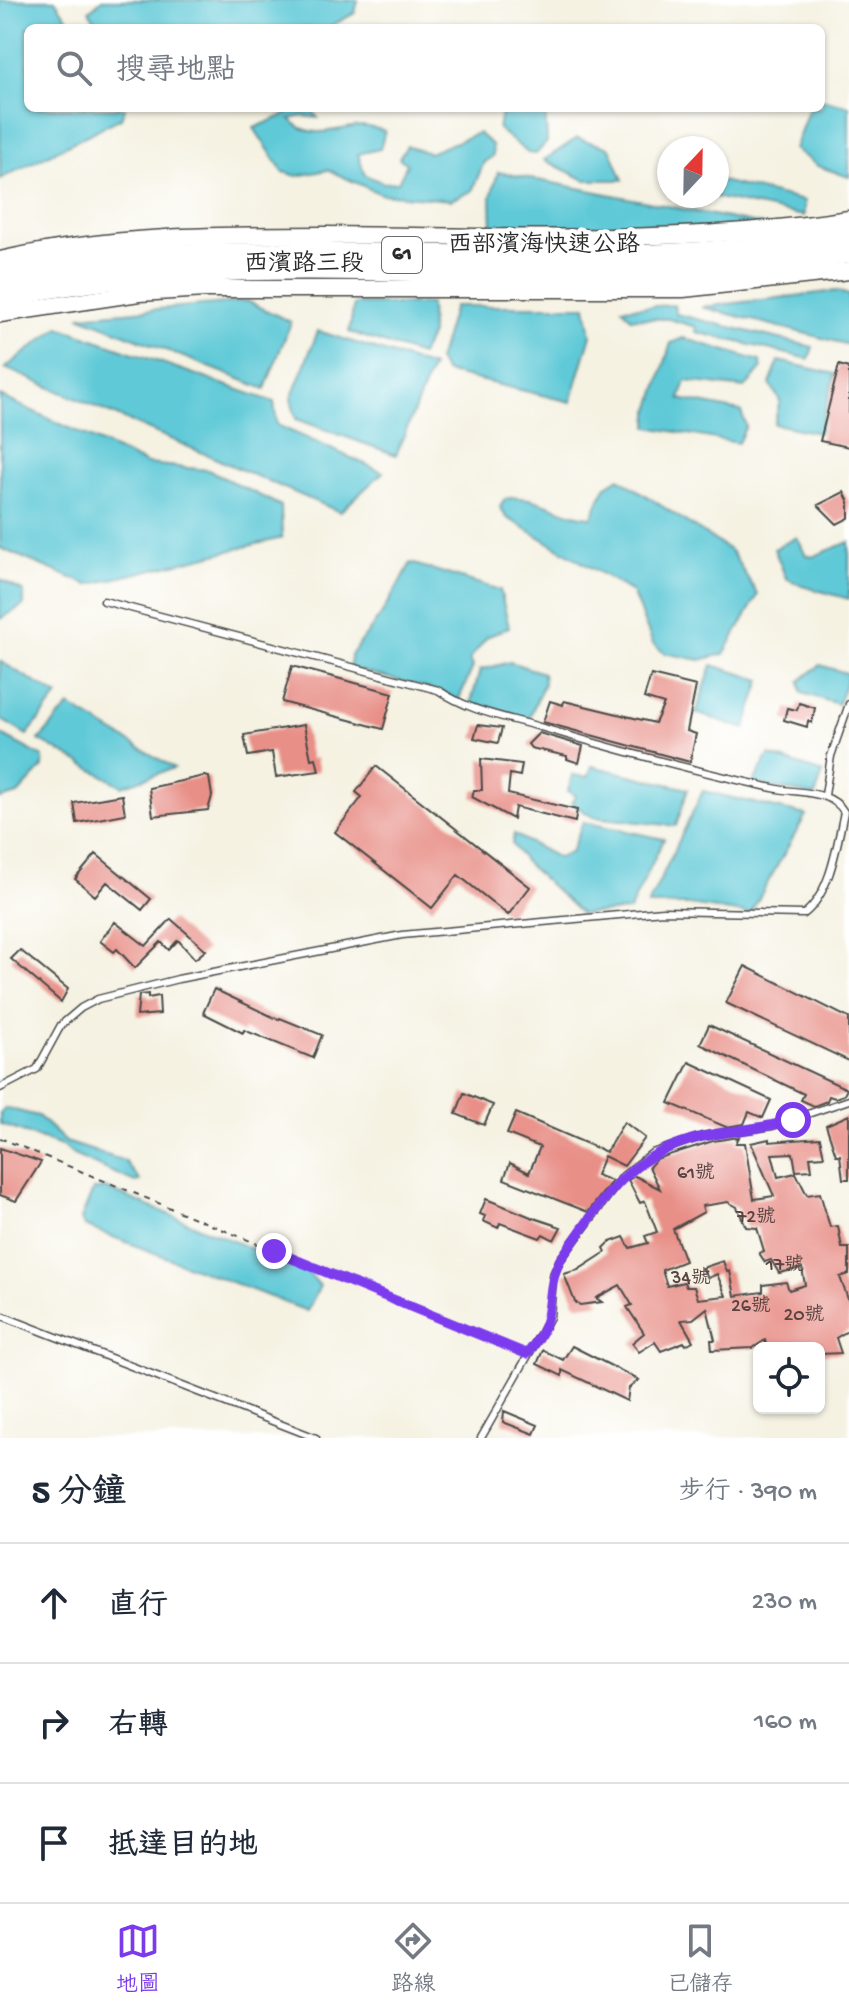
<!DOCTYPE html>
<html lang="zh-TW">
<meta charset="utf-8">
<style>
body{margin:0;font-family:"Gochi Hand","LXGW WenKai TC",sans-serif;background:#f2f2f3;color:#1f2937}
.controls{position:absolute;right:24px;bottom:24px;display:grid;overflow:hidden;border-radius:12px;box-shadow:0 2px 6px #0004}
.controls button{width:72px;height:72px;display:grid;place-items:center;padding:0;border:0;border-bottom:2px solid #e0e1e3;background:#fff;color:#1f2937;font:40px sans-serif}
.compass{position:absolute;left:657px;top:136px;width:72px;height:72px;border-radius:50%;background:#fff;box-shadow:0 2px 6px #0004;rotate:22deg}
.stop{position:absolute;width:24px;height:24px;margin:-18px;border:6px solid #7c3aed;border-radius:50%;background:#fff}
.stop.end{background:#7c3aed;border-color:#fff;box-shadow:0 2px 8px #0008}
.list{margin:0;padding:0;list-style:none}
h2{display:flex;justify-content:space-between;align-items:center;height:104px;margin:0;padding:0 32px;font-size:34px}
h2 small{font-size:26px;font-weight:400;color:#747a83}
.list li{display:grid;grid-template-columns:52px 1fr auto;gap:24px;align-items:center;box-sizing:border-box;height:120px;padding:0 32px;border-top:2px solid #e0e1e3}
.list b{display:block;font-size:30px;white-space:nowrap}
.list em{font-size:26px;font-style:normal;color:#747a83}
.icon{flex:none;width:44px;height:44px;fill:none;stroke:currentColor;stroke-width:2;stroke-linecap:round;stroke-linejoin:round}
.map{position:relative;flex:none;width:849px;height:1438px;overflow:hidden}
.search{position:absolute;background:#fff;box-shadow:0 2px 6px #0004;left:24px;right:24px;top:24px;height:88px;display:flex;align-items:center;gap:20px;box-sizing:border-box;padding:0 28px;border-radius:12px;color:#747a83;font-size:30px}
.sheet{height:464px;background:#fff}
nav{display:flex;justify-content:space-around;align-items:center;box-sizing:border-box;height:112px;border-top:2px solid #e0e1e3;background:#fff;font-size:22px;color:#747a83}
nav a{display:grid;justify-items:center;gap:4px}
nav .on{color:#7c3aed}
.map>svg:first-child{display:block}
</style>
<div class="map">
<svg width="849" height="1438" viewBox="0 0 849 1438">
<rect width="100%" height="100%" fill="#fff"/>
<filter id="ink" filterUnits="userSpaceOnUse"><feTurbulence type="fractalNoise" baseFrequency=".0125" numOctaves="2"/><feDisplacementMap in="SourceGraphic" scale="16" xChannelSelector="R" yChannelSelector="G"/><feConvolveMatrix kernelMatrix="1 2 1 2 8 2 1 2 1" color-interpolation-filters="sRGB"/></filter>
<filter id="wash" filterUnits="userSpaceOnUse"><feTurbulence type="fractalNoise" baseFrequency=".006" numOctaves="4" result="noise"/><feDisplacementMap in="SourceGraphic" scale="32" xChannelSelector="R" yChannelSelector="G"/><feGaussianBlur stdDeviation="1.8" result="paint"/><feColorMatrix in="noise" values="0 0 0 0 0 0 0 0 0 0 0 0 0 0 0 0 0 1.4 0 .05"/><feComposite in="paint" operator="in"/></filter>
<g filter="url(#wash)">
<rect width="100%" height="100%" fill="#f5f2e2"/>
<!-- water -->
<path fill="#5ec9d7" stroke="#447a81" stroke-width="2" d="M 0,0 L 55,0 L 74,28 L 28,28 L 28,108 L 125,108 L 121,118 L 0,179 Z
M 102,0 L 358,0 L 355,13 L 327,28 L 100,28 L 89,11 Z
M 825,100 L 849,106 L 849,177 L 818,166 L 794,149 L 809,108 L 821,108 L 821,101 Z
M 292,108 L 311,109 L 318,118 L 303,116 L 290,119 C 310,141 334,129 359,126 C 366,125 377,129 385,131 L 380,149 L 358,154 L 365,175 L 384,183 L 398,182 L 407,164 L 399,158 L 407,146 L 429,153 L 478,133 L 492,145 L 493,156 L 484,162 L 472,191 L 451,200 L 381,194 L 328,170 L 297,176 L 283,172 L 254,128 L 287,114 Z
M 502,108 L 545,108 L 547,142 L 536,154 L 528,153 L 498,129 Z
M 577,138 L 610,148 L 623,180 L 585,180 L 544,160 Z
M 498,172 L 768,226 L 758,233 L 492,231 L 491,197 Z
M 717,180 L 804,201 L 804,216 L 709,196 L 717,196 Z
M 836,291 L 849,295 L 849,345 L 702,307 Z
M 247,301 L 291,322 L 265,389 L 79,316 Z
M 354,304 L 430,304 L 431,334 L 421,355 L 349,332 Z
M 674,305 L 676,314 L 813,347 L 809,359 L 696,332 L 696,327 L 669,319 L 631,318 L 622,308 Z
M 454,306 L 586,306 L 591,335 L 571,402 L 445,372 L 438,361 Z
M 59,327 L 274,402 L 277,425 L 383,472 L 340,512 L 5,368 Z
M 318,331 L 432,367 L 396,455 L 296,419 L 291,399 Z
M 683,338 L 760,361 L 762,368 L 745,388 L 686,381 L 680,399 L 741,411 L 746,426 L 738,443 L 648,427 L 649,414 L 671,343 Z
M 779,361 L 835,374 L 819,433 L 774,424 L 780,401 L 770,384 Z
M 0,396 L 147,464 L 208,470 L 281,506 L 282,538 L 88,585 L 0,548 Z
M 619,478 L 731,551 L 758,595 L 724,654 L 700,660 L 664,653 L 653,644 L 632,592 L 506,517 L 500,507 L 505,499 C 536,492 561,516 592,517 L 605,487 Z
M 797,537 L 805,554 L 812,557 L 849,542 L 849,599 L 802,586 L 786,578 L 774,549 Z
M 411,563 L 500,590 L 509,627 L 487,637 L 470,659 L 473,667 L 458,701 L 445,693 L 350,668 L 351,655 L 381,615 Z
M 0,579 L 24,592 L 24,605 L 0,619 Z
M 0,661 L 58,696 L 27,735 L 0,719 Z
M 510,662 L 543,673 L 544,683 L 528,721 L 470,706 L 480,670 Z
M 712,665 L 761,680 L 745,729 L 696,713 Z
M 820,665 L 849,674 L 838,704 L 802,693 L 800,681 Z
M 69,706 L 174,768 L 122,786 L 39,740 Z
M 0,734 L 43,757 L 43,767 L 18,794 L 0,799 Z
M 769,755 L 823,773 L 815,796 L 753,783 Z
M 592,766 L 688,789 L 676,826 L 593,817 L 571,803 L 576,796 L 568,791 L 572,775 L 588,777 Z
M 703,791 L 806,815 L 750,914 L 689,905 L 648,905 Z
M 583,822 L 664,839 L 629,911 L 581,914 L 525,862 L 512,844 L 514,834 L 558,858 L 571,852 Z
M 6,1108 L 38,1116 L 66,1142 L 125,1161 L 140,1181 L 135,1182 L 73,1155 L 64,1147 L 0,1124 L 0,1113 Z
M 105,1188 L 308,1272 L 320,1286 L 307,1311 L 84,1226 L 81,1219 L 93,1190 Z"/>
<g id="blocks">
<!-- building -->
<path fill="#e88f87" fill-rule="evenodd" d="M 839,365 L 849,368 L 849,447 L 820,441 Z
M 844,492 L 849,502 L 849,518 L 837,524 L 818,505 Z
M 292,666 L 393,693 L 383,729 L 282,702 Z
M 651,675 L 696,686 L 687,731 L 696,734 L 690,762 L 543,722 L 550,701 L 563,705 L 564,701 L 655,723 L 664,704 L 644,698 Z
M 799,703 L 815,708 L 812,723 L 808,721 L 807,727 L 784,720 L 787,708 L 797,710 Z
M 304,725 L 311,759 L 316,758 L 319,771 L 276,777 L 272,752 L 248,756 L 244,735 Z
M 478,725 L 502,728 L 498,743 L 474,738 Z
M 539,733 L 583,746 L 579,763 L 567,759 L 567,756 L 531,748 L 528,744 Z
M 481,759 L 522,764 L 520,776 L 510,774 L 508,794 L 577,810 L 575,822 L 515,807 L 513,819 L 472,797 L 474,790 L 482,790 Z
M 376,766 L 530,887 L 508,915 L 458,875 L 432,908 L 335,832 L 362,797 L 356,792 Z
M 204,776 L 209,777 L 212,796 L 208,810 L 153,816 L 149,788 Z
M 122,795 L 125,814 L 77,823 L 74,803 Z
M 96,854 L 151,899 L 142,910 L 107,882 L 95,896 L 75,879 Z
M 171,919 L 206,950 L 195,959 L 178,940 L 169,950 L 161,942 L 135,968 L 117,949 L 114,952 L 100,941 L 115,922 L 146,946 Z
M 20,950 L 68,989 L 61,1002 L 11,959 Z
M 745,966 L 849,1018 L 849,1061 L 726,1003 Z
M 214,989 L 279,1020 L 280,1018 L 322,1035 L 313,1058 L 244,1030 L 243,1033 L 203,1013 Z
M 148,994 L 148,998 L 159,996 L 160,1014 L 137,1016 L 139,995 Z
M 709,1025 L 847,1089 L 844,1095 L 835,1098 L 829,1096 L 827,1101 L 814,1106 L 801,1100 L 804,1094 L 700,1044 Z
M 689,1062 L 771,1100 L 763,1118 L 749,1112 L 744,1124 L 726,1127 L 669,1103 Z
M 464,1093 L 493,1105 L 484,1125 L 456,1114 Z
M 516,1113 L 606,1152 L 624,1122 L 645,1138 L 624,1166 L 604,1156 L 596,1175 L 612,1181 L 588,1212 L 504,1179 L 510,1163 L 529,1173 L 540,1147 L 507,1134 Z
M 849,1115 L 849,1179 L 843,1179 L 840,1155 L 836,1155 L 826,1125 Z
M 739,1137 L 736,1143 L 745,1143 L 754,1199 L 774,1196 L 751,1143 L 769,1139 L 769,1142 L 820,1138 L 824,1156 L 810,1157 L 812,1170 L 796,1171 L 793,1153 L 772,1154 L 778,1177 L 796,1173 L 807,1195 L 820,1193 L 830,1227 L 838,1226 L 842,1248 L 849,1248 L 849,1274 L 840,1277 L 849,1302 L 849,1330 L 836,1338 L 841,1353 L 820,1354 L 819,1348 L 767,1348 L 765,1340 L 753,1348 L 712,1350 L 711,1340 L 715,1340 L 707,1308 L 693,1319 L 681,1320 L 693,1341 L 686,1345 L 684,1342 L 661,1351 L 655,1342 L 639,1352 L 632,1343 L 644,1333 L 627,1307 L 632,1305 L 620,1285 L 596,1298 L 602,1302 L 580,1305 L 575,1302 L 564,1274 L 578,1270 L 606,1252 L 604,1248 L 610,1242 L 624,1237 L 630,1248 L 648,1243 L 645,1236 L 657,1232 L 645,1201 L 640,1203 L 628,1180 L 635,1176 L 660,1189 L 649,1167 L 656,1159 L 713,1141 ZM 728,1202 L 737,1207 L 746,1227 L 757,1228 L 764,1251 L 759,1253 L 765,1262 L 771,1260 L 779,1273 L 802,1268 L 805,1285 L 789,1290 L 786,1282 L 763,1285 L 763,1292 L 735,1296 L 730,1271 L 727,1272 L 723,1261 L 702,1268 L 708,1278 L 717,1274 L 726,1296 L 698,1299 L 694,1287 L 686,1287 L 684,1282 L 667,1286 L 662,1270 L 685,1261 L 673,1229 L 704,1212 L 702,1206 Z
M 0,1148 L 41,1162 L 16,1201 L 0,1195 Z
M 486,1199 L 531,1217 L 561,1227 L 554,1240 L 543,1234 L 540,1238 L 500,1223 L 498,1228 L 483,1221 L 485,1216 L 480,1214 Z
M 572,1346 L 639,1380 L 629,1388 L 627,1401 L 562,1370 L 562,1376 L 537,1364 L 543,1350 L 563,1360 Z
M 504,1411 L 538,1425 L 534,1434 L 503,1422 Z"/>
</g>
</g>
<g filter="url(#ink)">
<use href="#blocks" fill-opacity="0" stroke="#494946" stroke-width="2"/>
<g fill="none" stroke-linecap="round" stroke-linejoin="round">
<!-- lane casing -->
<g stroke="#494946" stroke-width="9">
<path id="lane" d="M 825,795 L 831,756 L 849,704
M 0,1088 L 37,1069 L 61,1025 L 81,1008 L 98,999 L 178,979 L 402,935 L 663,911 L 804,914 C 831,893 837,844 844,812 C 831,789 797,794 773,788 C 695,771 617,750 540,727 C 502,716 471,712 438,690 L 104,601
M 0,1315 L 316,1438
M 481,1438 L 550,1317 L 553,1275 L 560,1260 L 623,1176 L 652,1153 L 703,1136 L 772,1126 L 849,1100"/>
</g>
<!-- secondary casing -->
<g stroke="#494946" stroke-width="19">
<path id="secondary" d="M 0,260 C 107,235 217,235 327,235 C 500,236 678,246 849,219
M 0,314 L 139,293 L 205,289 L 683,289 L 849,271"/>
</g>
<!-- highway casing -->
<g stroke="#494946" stroke-width="25">
<path id="highway" d="M 0,279 C 105,252 220,254 327,254 C 501,256 677,266 849,236
M 0,297 C 201,251 411,275 614,273 C 693,273 771,264 849,252"/>
</g>
<!-- path -->
<path stroke="#494946" stroke-width="2" stroke-dasharray="6 6" stroke-linecap="butt" d="M 0,1138 L 518,1351"/>
<!-- lane -->
<use href="#lane" stroke="#fff" stroke-width="6"/>
<!-- secondary -->
<use href="#secondary" stroke="#fff" stroke-width="16"/>
<!-- highway -->
<use href="#highway" stroke="#fff" stroke-width="22"/>
</g>
</g>
<g fill="none" stroke-linecap="round" stroke-linejoin="round" filter="url(#ink)">
<!-- route -->
<path stroke="#7c3aed" stroke-width="10" d="M 274,1251 L 527,1354 C 560,1316 542,1298 560,1260 C 604,1201 624,1156 701,1137 C 732,1130 763,1129 793,1120"/>
</g>
<g text-anchor="middle" dominant-baseline="central" stroke-width="8" stroke-linejoin="round" paint-order="stroke">
<!-- number labels -->
<g font-size="20" fill="#5a4442">
<text x="696" y="1174">61號</text>
<text x="756" y="1218">72號</text>
<text x="785" y="1266">17號</text>
<text x="691" y="1279">34號</text>
<text x="751" y="1307">26號</text>
<text x="804" y="1316">20號</text>
</g>
<!-- shield labels -->
<rect fill="#fff" stroke="#6b6b6b" stroke-width="2" x="382" y="237" width="40" height="36" rx="6"/>
<g font-size="22" font-weight="bold" fill="#2b2b2b">
<text x="402" y="255">61</text>
</g>
<!-- street labels -->
<g font-size="24" fill="#2b2b2b" stroke="#fff">
<text x="544" y="246">西部濱海快速公路</text>
<text x="304" y="265">西濱路三段</text>
</g>
</g>
</svg>
<div class="controls">
<button><svg class="icon" aria-label="locate" viewBox="0 0 24 24"><circle cx="12" cy="12" r="6"/><path d="M12 2v4M12 18v4M2 12h4M18 12h4"/></svg></button>
</div>
<svg class="compass" viewBox="-18 -18 36 36"><path d="M0-13l5 13h-10z" fill="#e53935"/><path d="M0 13l5-13h-10z" fill="#747a83"/></svg>
<div class="stop" style="left:793px;top:1120px"></div>
<div class="stop end" style="left:274px;top:1251px"></div>
<div class="search"><svg class="icon" aria-label="search" viewBox="0 0 24 24"><circle cx="10" cy="10" r="6"/><path d="M15 15l6 6"/></svg>搜尋地點</div>
</div>
<section class="sheet">
<h2>5 分鐘<small>步行 · 390 m</small></h2>
<ul class="list">
<li><svg class="icon" aria-label="ahead" viewBox="0 0 24 24"><path d="M12 20V5M6 11l6-6 6 6"/></svg><div><b>直行</b></div><em>230 m</em></li>
<li><svg class="icon" aria-label="right" viewBox="0 0 24 24"><path d="M7 20v-9h11M14 6l5 5-5 5"/></svg><div><b>右轉</b></div><em>160 m</em></li>
<li><svg class="icon" aria-label="arrive" viewBox="0 0 24 24"><path d="M6 21V4h12l-3 4 3 4H6"/></svg><div><b>抵達目的地</b></div></li>
</ul>
</section>
<nav>
<a class="on"><svg class="icon" aria-label="map" viewBox="0 0 24 24"><path d="M3 6l6-2 6 2 6-2v14l-6 2-6-2-6 2zM9 4v14M15 6v14"/></svg>地圖</a>
<a><svg class="icon" aria-label="directions" viewBox="0 0 24 24"><path d="M12 3l9 9-9 9-9-9zM9 14v-3h6M13 9l2 2-2 2"/></svg>路線</a>
<a><svg class="icon" aria-label="saved" viewBox="0 0 24 24"><path d="M7 4h10v16l-5-4-5 4z"/></svg>已儲存</a>
</nav>
